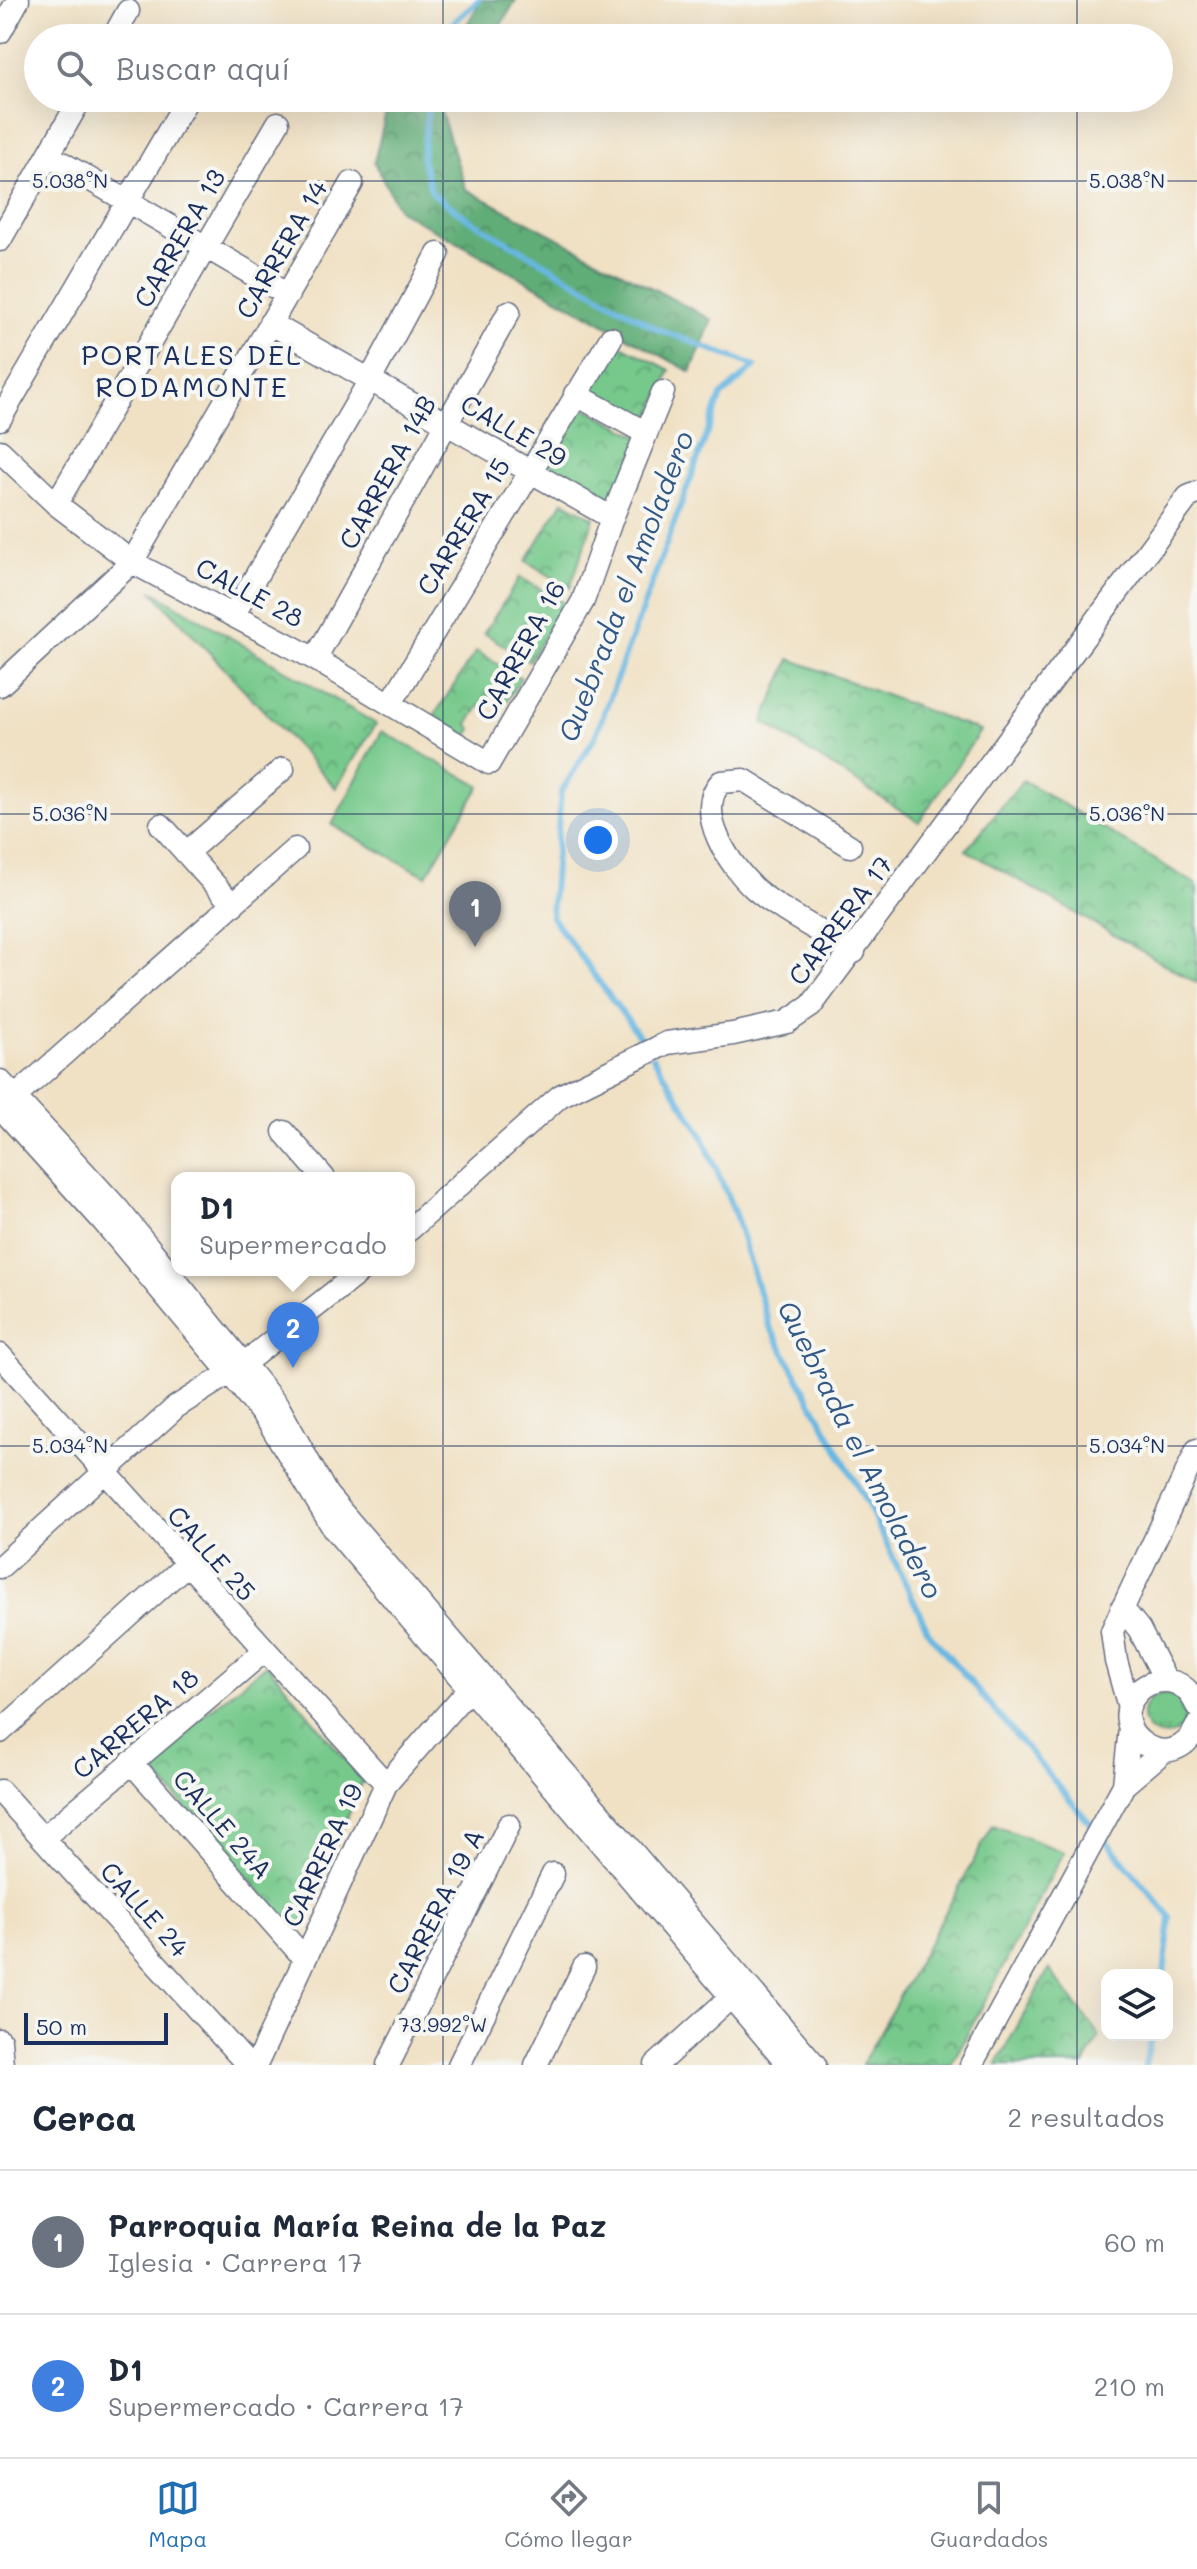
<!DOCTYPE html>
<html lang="es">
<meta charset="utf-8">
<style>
body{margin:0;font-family:Mali,sans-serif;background:#f2f2f3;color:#1f2937}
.controls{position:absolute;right:24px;bottom:24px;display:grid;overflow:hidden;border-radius:16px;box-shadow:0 8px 32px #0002}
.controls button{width:72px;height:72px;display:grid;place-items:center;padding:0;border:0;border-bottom:2px solid #e0e1e3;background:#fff;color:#1f2937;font:40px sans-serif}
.scale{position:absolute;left:24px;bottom:20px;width:144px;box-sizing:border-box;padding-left:8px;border:4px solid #1b2f5e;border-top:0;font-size:22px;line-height:28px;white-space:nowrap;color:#1b2f5e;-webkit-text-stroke:6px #f6f6f2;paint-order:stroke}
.you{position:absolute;left:598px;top:840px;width:28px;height:28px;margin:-20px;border:6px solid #fff;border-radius:50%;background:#1a73e8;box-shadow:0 0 0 12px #1a73e833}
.badge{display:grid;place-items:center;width:52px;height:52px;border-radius:50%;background:#1f6fb2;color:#fff;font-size:26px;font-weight:700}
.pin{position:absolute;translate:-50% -66px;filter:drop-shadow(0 2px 4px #0008)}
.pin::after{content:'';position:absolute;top:42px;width:28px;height:24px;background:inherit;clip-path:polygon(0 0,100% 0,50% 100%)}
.popup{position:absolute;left:171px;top:1172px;width:244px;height:104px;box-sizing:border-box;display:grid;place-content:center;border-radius:16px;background:#fff;filter:drop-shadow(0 2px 6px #0005);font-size:26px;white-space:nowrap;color:#747a83}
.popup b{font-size:30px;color:#1f2937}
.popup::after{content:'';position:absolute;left:50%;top:100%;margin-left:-16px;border:16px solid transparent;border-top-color:#fff}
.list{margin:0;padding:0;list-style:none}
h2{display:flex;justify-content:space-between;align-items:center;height:104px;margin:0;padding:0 32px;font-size:34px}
h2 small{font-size:26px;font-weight:400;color:#747a83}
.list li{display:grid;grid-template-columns:52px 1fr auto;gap:24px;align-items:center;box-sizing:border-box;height:144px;padding:0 32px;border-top:2px solid #e0e1e3}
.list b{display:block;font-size:30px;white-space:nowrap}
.list p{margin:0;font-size:26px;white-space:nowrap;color:#747a83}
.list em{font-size:26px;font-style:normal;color:#747a83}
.icon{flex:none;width:44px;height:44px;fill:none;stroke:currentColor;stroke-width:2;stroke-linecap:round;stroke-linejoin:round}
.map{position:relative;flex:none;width:1197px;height:2065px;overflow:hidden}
.search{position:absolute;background:#fff;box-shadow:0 8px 32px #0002;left:24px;right:24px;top:24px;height:88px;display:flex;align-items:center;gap:20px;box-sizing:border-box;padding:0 28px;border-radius:44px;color:#747a83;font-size:30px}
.sheet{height:392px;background:#fff}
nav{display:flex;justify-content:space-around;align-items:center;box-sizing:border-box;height:112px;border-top:2px solid #e0e1e3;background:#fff;font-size:22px;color:#747a83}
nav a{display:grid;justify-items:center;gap:4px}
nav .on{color:#1f6fb2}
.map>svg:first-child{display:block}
</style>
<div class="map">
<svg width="1197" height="2065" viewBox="0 0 1197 2065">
<defs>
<pattern id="grass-tufts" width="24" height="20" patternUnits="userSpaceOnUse" patternTransform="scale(2)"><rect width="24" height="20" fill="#76c98b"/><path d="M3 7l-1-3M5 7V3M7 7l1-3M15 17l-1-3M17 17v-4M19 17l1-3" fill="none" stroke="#60a475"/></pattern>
<pattern id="forest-crowns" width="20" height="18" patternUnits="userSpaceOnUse" patternTransform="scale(2)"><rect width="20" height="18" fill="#60ad77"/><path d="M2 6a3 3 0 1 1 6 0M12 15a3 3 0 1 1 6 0" fill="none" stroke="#4e8d65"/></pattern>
<pattern id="park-crowns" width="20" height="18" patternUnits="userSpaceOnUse" patternTransform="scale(2)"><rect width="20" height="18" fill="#76c98b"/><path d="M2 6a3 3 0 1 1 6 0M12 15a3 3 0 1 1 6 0" fill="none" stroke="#60a475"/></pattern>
</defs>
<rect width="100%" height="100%" fill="#f6f6f2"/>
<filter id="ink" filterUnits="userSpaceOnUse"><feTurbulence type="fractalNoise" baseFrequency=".0125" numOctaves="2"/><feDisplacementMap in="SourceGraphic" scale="16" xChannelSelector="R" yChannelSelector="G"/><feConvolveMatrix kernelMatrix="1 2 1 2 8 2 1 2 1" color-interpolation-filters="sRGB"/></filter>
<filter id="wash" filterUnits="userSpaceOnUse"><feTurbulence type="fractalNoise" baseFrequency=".006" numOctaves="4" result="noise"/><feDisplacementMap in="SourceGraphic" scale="32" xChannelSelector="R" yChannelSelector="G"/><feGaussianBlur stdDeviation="1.8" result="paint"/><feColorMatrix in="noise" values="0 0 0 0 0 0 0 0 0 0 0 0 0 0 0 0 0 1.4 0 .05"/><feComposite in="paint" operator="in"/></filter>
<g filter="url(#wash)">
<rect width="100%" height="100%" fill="#f0e1c4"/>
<!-- grass -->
<path fill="url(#grass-tufts)" stroke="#487c74" stroke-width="2" d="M1143 1715a21 21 0 1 1 42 0a21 21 0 1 1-42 0Z"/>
<!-- forest -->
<path fill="url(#forest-crowns)" stroke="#3e6e6a" stroke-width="2" d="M 481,0 L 516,0 L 493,38 L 465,38 L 466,26 Z
M 397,98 L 448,98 L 440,109 L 466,189 L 712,320 L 691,372 L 399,210 L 374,162 L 387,109 Z"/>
<!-- park -->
<path fill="url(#park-crowns)" stroke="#487c74" stroke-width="2" d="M 615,342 L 670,370 L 646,428 L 584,395 Z
M 581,406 L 641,437 L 612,506 L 548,465 Z
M 563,501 L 594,518 L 570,588 L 526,561 Z
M 520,577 L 565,604 L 529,661 L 484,633 Z
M 151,590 L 376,724 L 336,788 Z
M 476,651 L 521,678 L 504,705 L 487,695 L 468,724 L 472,729 L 466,738 L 434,716 Z
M 790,659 L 980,731 L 919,822 L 763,722 Z
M 1023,780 L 1197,885 L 1197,983 L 966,850 Z
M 267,1664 L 363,1781 L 298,1934 L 145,1762 Z
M 993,1825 L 1064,1852 L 951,2065 L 862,2065 Z
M 1049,1969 L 1100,2036 L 1084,2065 L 996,2065 Z"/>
<!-- pitch -->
<path fill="#76c98b" stroke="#487c74" stroke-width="2" d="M 382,731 L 480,786 L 426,876 L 332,825 Z"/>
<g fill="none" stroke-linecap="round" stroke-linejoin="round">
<!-- stream -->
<path stroke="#68b7e2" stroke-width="6" d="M 436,38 L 479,0
M 429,98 L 422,159 L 432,193 L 470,220 L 657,329 L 755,366 L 721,396 L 595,737 L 561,792 L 551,916 L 647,1047
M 653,1057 L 701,1133 L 735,1214 L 769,1325 L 868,1505 L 929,1633 L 1094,1828
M 1102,1836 L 1170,1917 L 1164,1975
M 1145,2065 L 1152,2035"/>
</g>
</g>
<g filter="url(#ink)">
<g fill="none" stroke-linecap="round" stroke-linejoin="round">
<!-- minor casing -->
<g stroke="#666d82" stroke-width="25">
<path id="minor" d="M 0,32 L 18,0
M 113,38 L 128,11
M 50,156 L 288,295
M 0,240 L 81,98
M 270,323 L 612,518 L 663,392
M 575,394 L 646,433
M 0,419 L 188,98
M 0,451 L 56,504 L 132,562 L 315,659 L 489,763 L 583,601 L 612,518
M 56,504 L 278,123
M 234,614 L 370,380 L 438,254
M 315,659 L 509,312
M 0,685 L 132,562 L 352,183
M 391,703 L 611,338
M 161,825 L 233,905
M 850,846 L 744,780 L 721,782 C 693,812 730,866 755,889 C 783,913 822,931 854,952
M 186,853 L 283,769
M 0,1081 L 117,1208 L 279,1408 L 327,1495 L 815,2065
M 15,1097 L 295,849
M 0,1107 L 103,1221 L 229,1372 L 270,1424 L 334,1529 L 789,2065
M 284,1132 L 324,1178
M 409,1230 L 560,1096 L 667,1043 L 733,1034 L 787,1022 L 811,1006 L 1188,497 L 1197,493
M 0,1355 L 386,1784
M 0,1567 L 176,1407 L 242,1365 L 362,1270
M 1122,1608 L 1139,1629 L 1166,1681
M 1197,1706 C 1191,1692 1181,1681 1165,1681 C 1154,1681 1144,1685 1137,1693 C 1102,1732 1173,1781 1197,1726
M 1129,1707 L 1116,1661 L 1112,1631 L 1197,1450
M 0,1732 L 186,1565
M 131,1762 L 305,1959
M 1124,1785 L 1130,1728
M 0,1791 L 248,2065
M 43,1838 L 263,1652
M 0,2040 L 2,2065
M 256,2065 L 386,1784 L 470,1688
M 388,2065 L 509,1825
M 459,2065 L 553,1874
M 536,2065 L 584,1967
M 656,2065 L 731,1997
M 971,2065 L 1124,1785 L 1164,1751"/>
</g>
<!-- minor -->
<use href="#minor" stroke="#fff" stroke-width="22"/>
</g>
</g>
<!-- ticks -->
<path fill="none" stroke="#1b2f5e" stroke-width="2" stroke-opacity="0.45" d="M 443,0 L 443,38M 1077,0 L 1077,38M 443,98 L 443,2065M 1077,98 L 1077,2065M 0,181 L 1197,181M 0,814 L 1197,814M 0,1446 L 1197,1446"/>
<g text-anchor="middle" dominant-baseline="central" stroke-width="8" stroke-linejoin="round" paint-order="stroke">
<!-- street labels -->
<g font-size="26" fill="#1b2f5e" stroke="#f6f6f2">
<text transform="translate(179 238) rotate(-60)">CARRERA 13</text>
<text transform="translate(281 249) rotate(-60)">CARRERA 14</text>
<text transform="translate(514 430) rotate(30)">CALLE 29</text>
<text transform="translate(387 472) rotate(-61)">CARRERA 14B</text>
<text transform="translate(463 526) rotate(-59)">CARRERA 15</text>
<text transform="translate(250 592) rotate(28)">CALLE 28</text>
<text transform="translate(520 650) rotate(-61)">CARRERA 16</text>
<text transform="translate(840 920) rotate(-53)">CARRERA 17</text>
<text transform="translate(212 1553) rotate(48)">CALLE 25</text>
<text transform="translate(135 1723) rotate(-40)">CARRERA 18</text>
<text transform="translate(223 1824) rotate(49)">CALLE 24A</text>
<text transform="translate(322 1855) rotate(-65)">CARRERA 19</text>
<text transform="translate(145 1909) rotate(48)">CALLE 24</text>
<text transform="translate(435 1911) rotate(-63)">CARRERA 19 A</text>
</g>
<!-- neighbourhood labels -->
<g font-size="28" letter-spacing="2" fill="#1b2f5e" stroke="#f6f6f2">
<text x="192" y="354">PORTALES DEL<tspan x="192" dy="32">RODAMONTE</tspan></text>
</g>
<!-- water labels -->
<g font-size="28" font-style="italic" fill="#325886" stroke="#f6f6f2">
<text transform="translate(625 586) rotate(-69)">Quebrada el Amoladero</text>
<text transform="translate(861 1449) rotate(63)">Quebrada el Amoladero</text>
</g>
</g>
<g font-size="20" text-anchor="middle" fill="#1b2f5e" stroke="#f6f6f2" stroke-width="8" stroke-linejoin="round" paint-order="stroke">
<text x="70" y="188">5.038°N</text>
<text x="1127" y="188">5.038°N</text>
<text x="70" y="821">5.036°N</text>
<text x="1127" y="821">5.036°N</text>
<text x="70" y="1453">5.034°N</text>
<text x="1127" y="1453">5.034°N</text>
<text x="443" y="2032">73.992°W</text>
</g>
</svg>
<div class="controls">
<button><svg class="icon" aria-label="layers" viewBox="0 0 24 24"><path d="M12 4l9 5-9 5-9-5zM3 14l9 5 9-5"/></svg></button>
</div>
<div class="scale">50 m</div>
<div class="you"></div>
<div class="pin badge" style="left:475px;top:947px;background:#6b7280">1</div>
<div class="pin badge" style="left:293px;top:1368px;background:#3f7fe0">2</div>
<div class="popup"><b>D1</b>Supermercado</div>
<div class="search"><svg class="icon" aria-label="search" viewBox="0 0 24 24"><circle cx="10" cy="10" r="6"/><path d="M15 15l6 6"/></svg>Buscar aquí</div>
</div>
<section class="sheet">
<h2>Cerca<small>2 resultados</small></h2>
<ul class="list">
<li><span class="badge" style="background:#6b7280">1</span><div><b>Parroquia María Reina de la Paz</b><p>Iglesia · Carrera 17</p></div><em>60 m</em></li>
<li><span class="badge" style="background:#3f7fe0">2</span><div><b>D1</b><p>Supermercado · Carrera 17</p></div><em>210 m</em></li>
</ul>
</section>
<nav>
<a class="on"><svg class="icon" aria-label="map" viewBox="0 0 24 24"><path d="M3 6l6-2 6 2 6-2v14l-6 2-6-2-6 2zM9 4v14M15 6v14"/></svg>Mapa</a>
<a><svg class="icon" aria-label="directions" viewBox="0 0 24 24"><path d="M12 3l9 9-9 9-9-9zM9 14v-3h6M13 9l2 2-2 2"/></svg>Cómo llegar</a>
<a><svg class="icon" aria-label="saved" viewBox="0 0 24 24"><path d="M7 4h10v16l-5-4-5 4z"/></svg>Guardados</a>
</nav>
